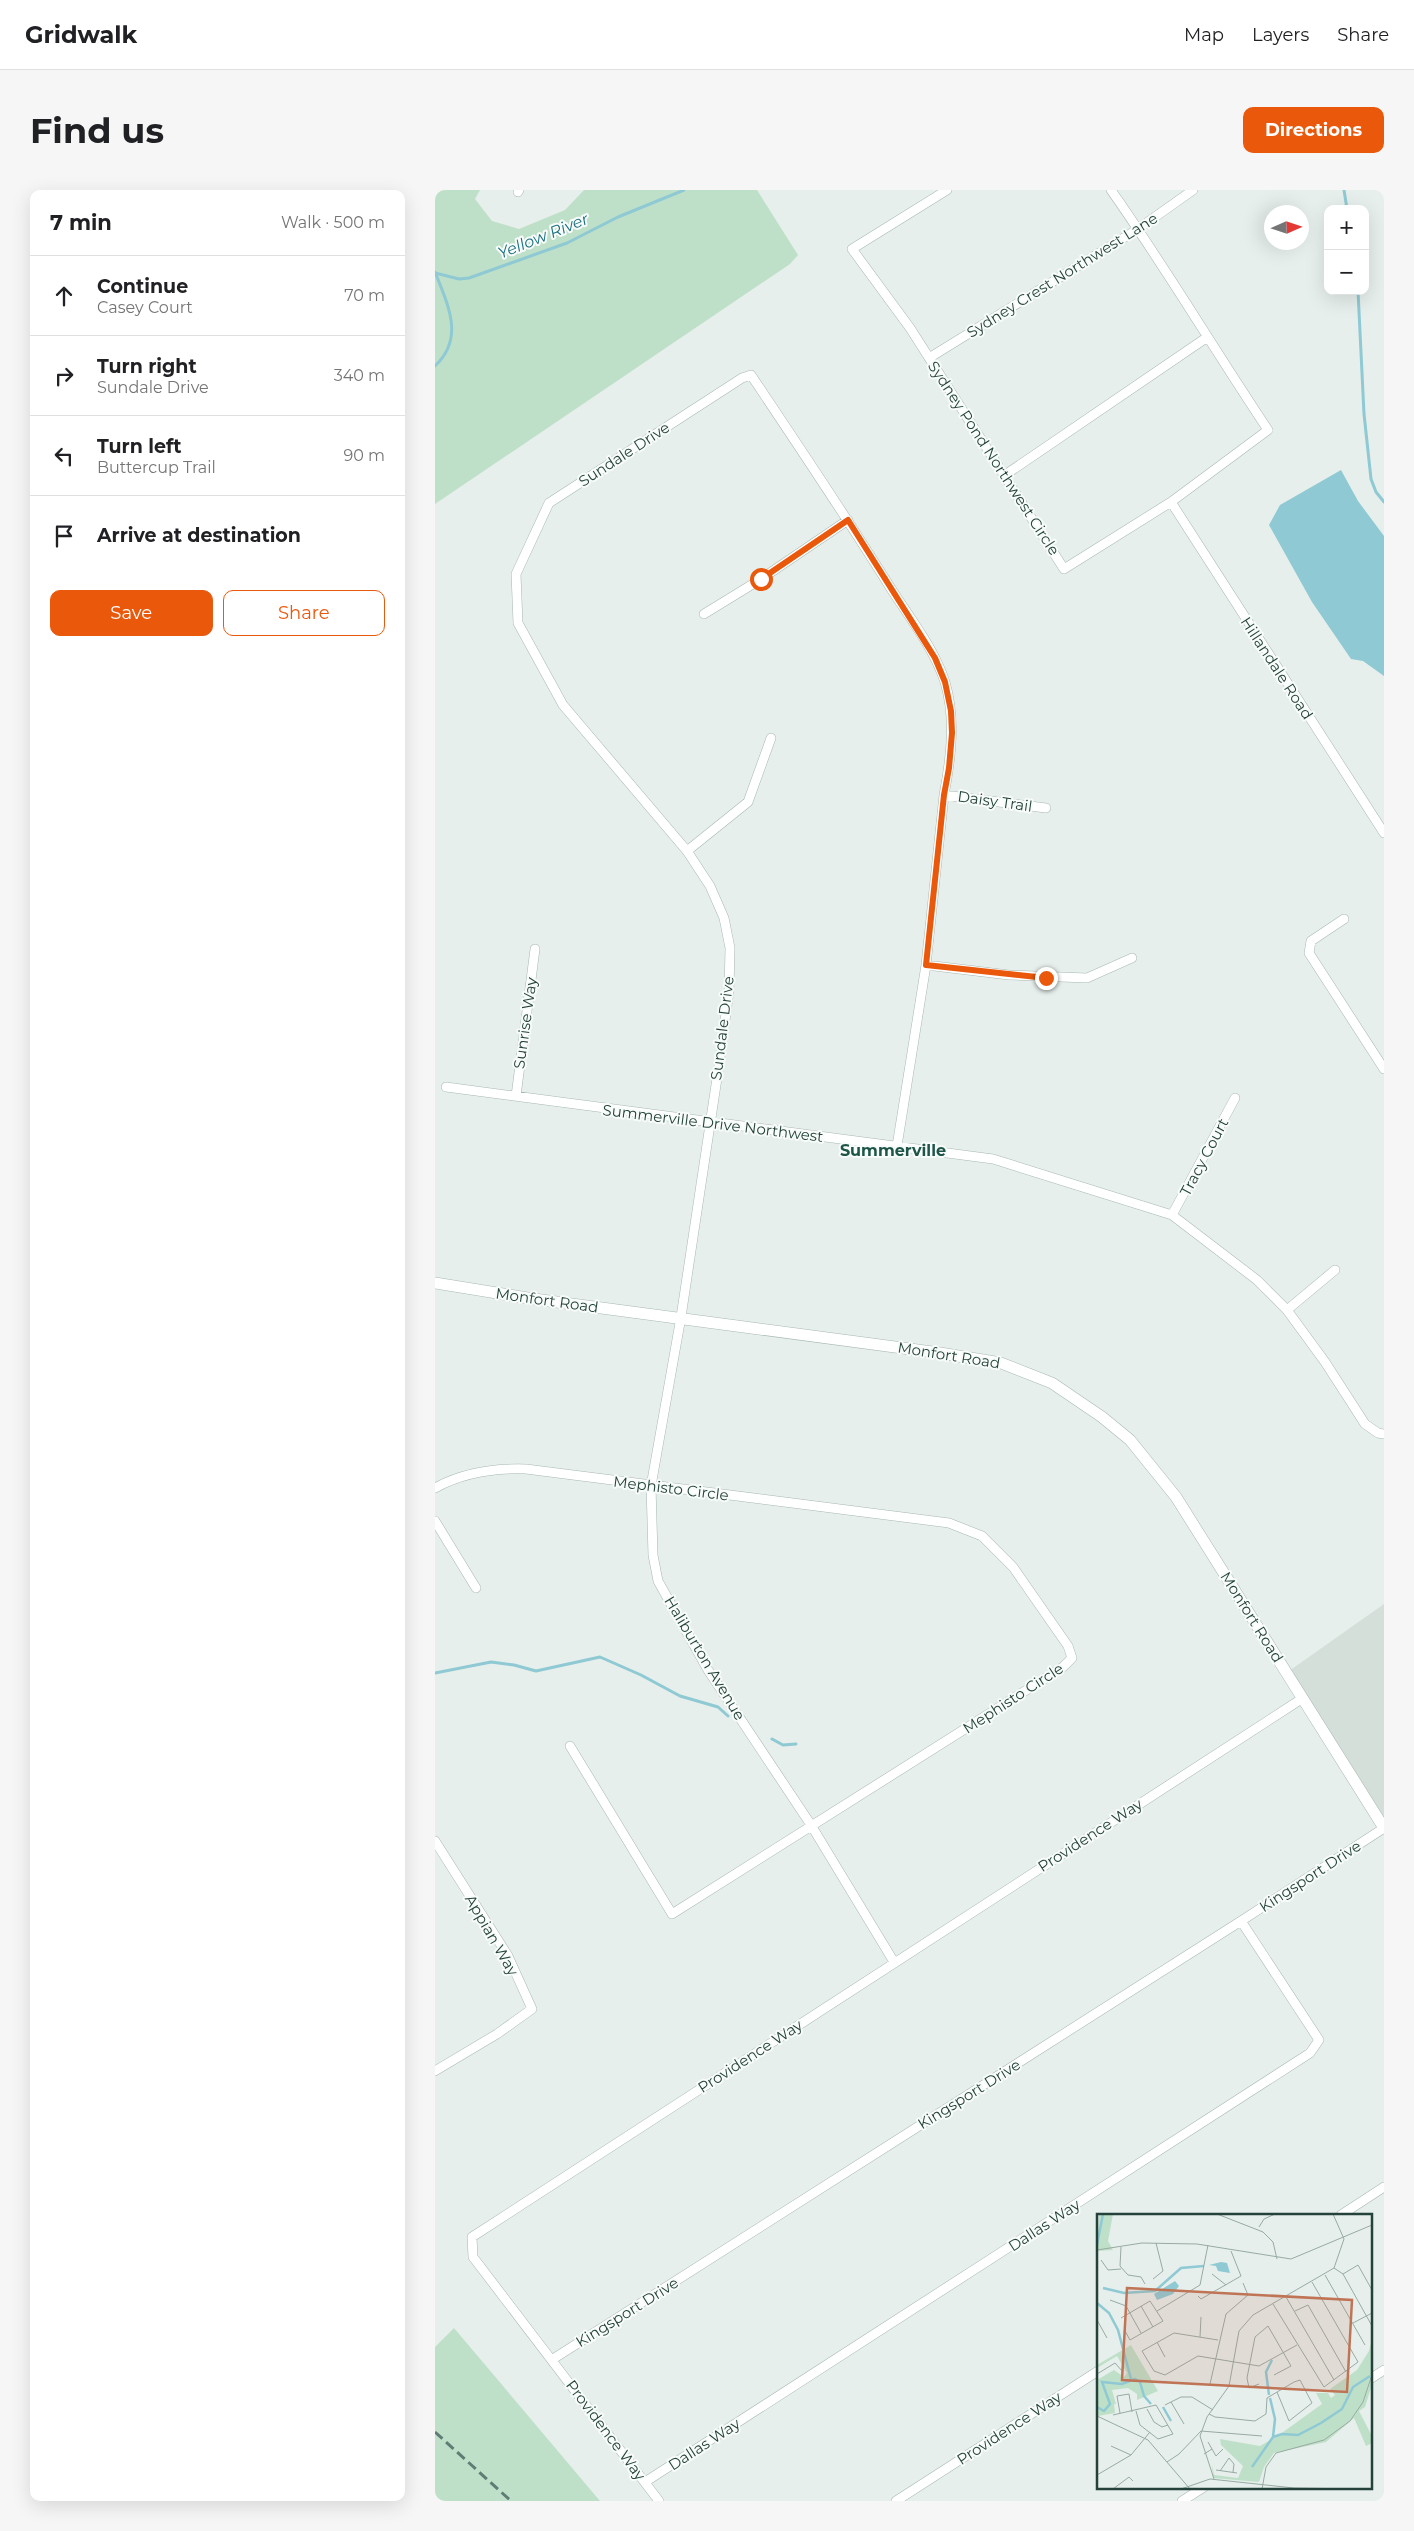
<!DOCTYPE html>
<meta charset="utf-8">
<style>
body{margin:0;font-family:Montserrat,sans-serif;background:#f6f6f6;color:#202124}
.controls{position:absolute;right:15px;top:15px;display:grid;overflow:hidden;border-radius:10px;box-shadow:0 5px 20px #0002}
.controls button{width:45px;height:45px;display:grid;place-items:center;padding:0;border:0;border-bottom:1px solid #e0e0e0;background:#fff;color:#202124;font:25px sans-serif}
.compass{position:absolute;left:829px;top:15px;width:45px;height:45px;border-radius:50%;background:#fff;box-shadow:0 5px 20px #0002;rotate:87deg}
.stop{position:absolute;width:15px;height:15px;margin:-11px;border:4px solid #ea580c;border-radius:50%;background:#fff}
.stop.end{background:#ea580c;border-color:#fff;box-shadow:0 1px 5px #0008}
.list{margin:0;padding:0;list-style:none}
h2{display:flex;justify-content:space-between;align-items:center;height:65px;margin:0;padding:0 20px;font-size:21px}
h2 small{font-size:16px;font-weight:400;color:#757577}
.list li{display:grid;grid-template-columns:32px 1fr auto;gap:15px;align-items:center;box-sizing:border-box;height:80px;padding:0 20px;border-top:1px solid #e0e0e0}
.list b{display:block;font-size:19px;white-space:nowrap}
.list p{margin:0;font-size:16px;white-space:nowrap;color:#757577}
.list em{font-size:16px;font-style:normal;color:#757577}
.actions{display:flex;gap:10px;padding:15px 20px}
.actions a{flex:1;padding:11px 0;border:1px solid #ea580c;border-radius:10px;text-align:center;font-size:18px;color:#ea580c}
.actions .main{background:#ea580c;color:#fff}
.icon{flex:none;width:28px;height:28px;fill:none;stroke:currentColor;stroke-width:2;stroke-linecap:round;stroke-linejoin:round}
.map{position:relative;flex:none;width:949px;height:2311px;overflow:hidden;border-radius:10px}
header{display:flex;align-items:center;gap:30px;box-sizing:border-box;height:70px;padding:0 25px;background:#fff;border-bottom:1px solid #e0e0e0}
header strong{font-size:24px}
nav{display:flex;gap:28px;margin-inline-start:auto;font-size:18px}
.intro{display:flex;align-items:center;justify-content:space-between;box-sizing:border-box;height:120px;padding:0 30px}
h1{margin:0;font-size:35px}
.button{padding:12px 22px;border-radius:10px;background:#ea580c;color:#fff;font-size:18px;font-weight:700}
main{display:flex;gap:30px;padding:0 30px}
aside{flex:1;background:#fff;border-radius:10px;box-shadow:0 5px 20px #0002}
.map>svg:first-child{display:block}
</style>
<header>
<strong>Gridwalk</strong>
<nav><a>Map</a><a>Layers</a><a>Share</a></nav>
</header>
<div class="intro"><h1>Find us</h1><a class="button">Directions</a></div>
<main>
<aside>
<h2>7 min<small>Walk · 500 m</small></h2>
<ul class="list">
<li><svg class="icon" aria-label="ahead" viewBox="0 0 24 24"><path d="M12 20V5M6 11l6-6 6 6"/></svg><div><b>Continue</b><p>Casey Court</p></div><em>70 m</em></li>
<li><svg class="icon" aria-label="right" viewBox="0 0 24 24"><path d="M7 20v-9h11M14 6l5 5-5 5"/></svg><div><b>Turn right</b><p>Sundale Drive</p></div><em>340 m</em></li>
<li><svg class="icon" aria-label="left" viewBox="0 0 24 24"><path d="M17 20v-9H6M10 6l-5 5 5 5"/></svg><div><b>Turn left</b><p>Buttercup Trail</p></div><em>90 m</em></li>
<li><svg class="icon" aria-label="arrive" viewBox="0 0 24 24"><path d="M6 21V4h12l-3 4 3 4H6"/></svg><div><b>Arrive at destination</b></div></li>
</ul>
<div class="actions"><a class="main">Save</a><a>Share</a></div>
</aside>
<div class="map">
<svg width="949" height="2311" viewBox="0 0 949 2311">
<rect width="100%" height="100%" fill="#e6efeb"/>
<!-- built -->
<path fill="#d4dfda" d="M 949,1414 L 949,1643 L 847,1486 Z"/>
<!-- green -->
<path fill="#bfe0c8" d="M 0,0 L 45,0 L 40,9 L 57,31 L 84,39 L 130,20 L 149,0 L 322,0 L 363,65 L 355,74 L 0,314 Z
M 19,2138 L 165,2311 L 0,2311 L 0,2157 Z"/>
<!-- water -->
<path fill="#8ec9d4" d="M 906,280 L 923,311 L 949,346 L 949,486 L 928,471 L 916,469 L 877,412 L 834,335 L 845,315 Z"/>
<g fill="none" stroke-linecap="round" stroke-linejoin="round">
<!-- stream -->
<path stroke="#8ec9d4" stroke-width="3" d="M 909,0 L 912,19
M 0,83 L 24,89 L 34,88 L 132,53 L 183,27 L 249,0
M 923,101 L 929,224 L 936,289 L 941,302 L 949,312
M 0,176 C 30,148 13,115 0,82
M 0,1483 L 56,1472 L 79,1475 L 101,1481 L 165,1467 L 206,1485 L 245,1506 L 283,1517 L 293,1526
M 337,1549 L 348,1555 L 361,1554"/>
<!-- minor casing -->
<g stroke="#a8b8b2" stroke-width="10">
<path id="minor" d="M 512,0 L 417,59 L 475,138 L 629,379 L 736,312 L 833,240 C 780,161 731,78 676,0
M 83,2 L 84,0
M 494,168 L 703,39 L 758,0
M 570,285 L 771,148
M 736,312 L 949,643
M 269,424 L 326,389 L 413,330
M 509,605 L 611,618
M 252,661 L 313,612 L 336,548
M 909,729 L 876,751 L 874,763 L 949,879
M 491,775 L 574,785 L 652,788 L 697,768
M 11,897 L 558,969 L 737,1025 L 822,1090 L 852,1120 L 890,1172 L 930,1234 L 943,1243 L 949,1244
M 81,906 L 100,759
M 737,1025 L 800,908
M 852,1120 L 900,1080
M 0,1298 C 29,1282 59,1278 91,1279 L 514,1333 L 547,1346 L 578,1377 L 633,1456 L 637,1468 L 628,1477 L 237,1724 L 135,1556
M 0,1331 L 41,1398
M 0,1651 L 73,1766 L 97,1819 L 62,1844 L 0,1881
M 459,1772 L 376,1635 L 273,1480 L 223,1391 L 218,1365 L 216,1296 L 246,1127 L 284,875 L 294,801 L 295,758 L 289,728 L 275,696 L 252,661 L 128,515 L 83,433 L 81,384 L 114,313 L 307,188 L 316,185 C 363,255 410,325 455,397 C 474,427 499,458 510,492 C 521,529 516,568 509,605 L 491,775 L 462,956
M 906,2025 L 949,1997
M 118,2169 L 806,1731 L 949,1638
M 935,2189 L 949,2180
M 210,2292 L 875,1863 L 884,1850 L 806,1731
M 224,2311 L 38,2067 L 37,2047 L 868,1508
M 461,2311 L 663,2181
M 747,2311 L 769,2297"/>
</g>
<!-- tertiary casing -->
<g stroke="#a8b8b2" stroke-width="12">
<path id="tertiary" d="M 0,1093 L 99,1109 L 505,1163 L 566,1173 L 617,1193 L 667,1227 L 695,1250 L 741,1307 L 949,1638"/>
</g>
<!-- minor -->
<use href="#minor" stroke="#fff" stroke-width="9"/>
<!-- tertiary -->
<use href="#tertiary" stroke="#fff" stroke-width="11"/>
<!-- rail -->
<path stroke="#5f7d75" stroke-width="3" stroke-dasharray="10 5" stroke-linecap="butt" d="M 0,2242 L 76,2311"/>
</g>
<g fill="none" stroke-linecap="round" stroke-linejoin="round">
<!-- route -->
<path stroke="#ea580c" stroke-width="6" d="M 326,389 L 413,330 L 500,468 L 510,492 L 516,521 L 517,543 L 514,578 L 509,605 L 491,775 L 611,788"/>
</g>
<g text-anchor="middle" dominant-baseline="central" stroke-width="4" stroke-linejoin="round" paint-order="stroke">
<!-- street labels -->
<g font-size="15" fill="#24423a" stroke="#f7fbf9">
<text transform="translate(627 85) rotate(-32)">Sydney Crest Northwest Lane</text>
<text transform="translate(189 264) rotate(-33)">Sundale Drive</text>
<text transform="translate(559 268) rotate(57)">Sydney Pond Northwest Circle</text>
<text transform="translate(842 478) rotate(57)">Hillandale Road</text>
<text transform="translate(560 611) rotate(8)">Daisy Trail</text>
<text transform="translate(90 833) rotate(-82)">Sunrise Way</text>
<text transform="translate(287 838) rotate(-83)">Sundale Drive</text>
<text transform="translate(278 933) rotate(7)">Summerville Drive Northwest</text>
<text transform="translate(769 967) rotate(-62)">Tracy Court</text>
<text transform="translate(112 1110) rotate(8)">Monfort Road</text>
<text transform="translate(514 1165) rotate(9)">Monfort Road</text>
<text transform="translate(236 1298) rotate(7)">Mephisto Circle</text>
<text transform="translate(817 1427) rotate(58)">Monfort Road</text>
<text transform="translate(270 1468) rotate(59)">Haliburton Avenue</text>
<text transform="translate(578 1508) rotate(-33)">Mephisto Circle</text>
<text transform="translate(655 1645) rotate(-33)">Providence Way</text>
<text transform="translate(875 1686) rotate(-33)">Kingsport Drive</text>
<text transform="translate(57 1745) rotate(60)">Appian Way</text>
<text transform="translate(315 1866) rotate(-33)">Providence Way</text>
<text transform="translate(534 1904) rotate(-32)">Kingsport Drive</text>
<text transform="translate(609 2035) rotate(-33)">Dallas Way</text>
<text transform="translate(192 2122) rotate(-32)">Kingsport Drive</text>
<text transform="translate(574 2238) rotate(-33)">Providence Way</text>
<text transform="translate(171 2240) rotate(53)">Providence Way</text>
<text transform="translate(269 2254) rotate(-33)">Dallas Way</text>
</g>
<!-- water labels -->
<g font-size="16" font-style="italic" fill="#1c6f80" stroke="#f7fbf9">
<text transform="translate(108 46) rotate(-22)">Yellow River</text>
</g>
<!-- neighbourhood labels -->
<g font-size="16" font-weight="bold" fill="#1f5548" stroke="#f7fbf9">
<text x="458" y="960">Summerville</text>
</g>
</g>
<!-- overview -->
<g transform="translate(662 2024)">
<rect width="275" height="275" fill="#e6efeb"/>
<path d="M 2,0 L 16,0 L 11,27 L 16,36 L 0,37 ZM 275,125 L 275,171 L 268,193 L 262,197 L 275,222 L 275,229 L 269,232 L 257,204 L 229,228 L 177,239 L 167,253 L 162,268 L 116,264 L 115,250 L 117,261 L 141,264 L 146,252 L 124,231 L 123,225 L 163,232 L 182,221 L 225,190 L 219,179 L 231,179 L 234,184 L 238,181 L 233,175 L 260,156 L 272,137 ZM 34,131 L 61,177 L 40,186 L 40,180 L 31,174 L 15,176 L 19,190 L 17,190 L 18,199 L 1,202 L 0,166 L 17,156 L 27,163 L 30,159 L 20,142 L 0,154 L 0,151 Z" fill="#bfe0c8"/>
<path d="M 124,48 L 130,49 L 133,59 L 121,57 L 119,52 L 112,51 ZM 78,67 L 82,72 L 76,80 L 60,86 L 57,80 Z" fill="#8ec9d4"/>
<path fill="none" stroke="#8ec9d4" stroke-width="2.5" d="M 0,31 L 6,0M 6,74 L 27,79 L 58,77 L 84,54 L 107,52M 0,89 L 12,99 L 21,116 L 34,165M 172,181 L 169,158 L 175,146M 0,193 L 7,197 L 13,190 L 5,168 L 25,170 L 38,165 L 43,168 L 47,182 L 54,190M 66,193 L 74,207M 176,223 L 185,220 L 201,221 L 224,209 L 245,195 L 256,173 L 273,162M 155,253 L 176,223 L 178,205 L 173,184"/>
<path fill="none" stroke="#98aaa4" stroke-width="1" d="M 120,0 L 166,18 L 176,28 L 180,45M 162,13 L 167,5 L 178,0M 24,33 L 23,52 L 31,61M 0,36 L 45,29 L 100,30 L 194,45 L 275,11M 4,46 L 11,56 L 24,55M 237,54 L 246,60 L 261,51 L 275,76M 115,60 L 129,71M 246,60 L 275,112M 31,61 L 44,63 L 48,70M 228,61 L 268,131M 56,65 L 66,57 L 59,29M 101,82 L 104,85 L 144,62 L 134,37M 189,83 L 237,166M 13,86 L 29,92 L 44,119M 176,90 L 227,173 L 261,148 L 215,68M 44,92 L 56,113M 60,97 L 103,71 L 111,31M 198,97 L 211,91 L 249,158M 24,104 L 53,87 L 66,107 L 33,126 L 28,117M 0,106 L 10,124M 256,109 L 275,99M 103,123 L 104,103M 121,126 L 77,119 L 45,137 L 57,157 L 68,161 L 101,142 L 162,152 L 200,131M 60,128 L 68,143M 0,160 L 18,149 L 26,158M 113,170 L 129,100 L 151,81 L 146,69M 162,170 L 152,174 L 150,164 L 158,123 L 171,112 L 194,152 L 177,161M 74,188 L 87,210M 68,191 L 84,183 L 95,183 L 116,196M 50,195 L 57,208 L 65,213 L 71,211M 23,199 L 20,182 L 32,180 L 35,198M 112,200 L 118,203 L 158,207 L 169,200 L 170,184 L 197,168 L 203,166 L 215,189 L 192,207 L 180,178M 16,201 L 59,191 L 76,220 L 61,225 L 43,211 L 39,197M 0,202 L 51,226 L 93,275M 104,217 L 165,222M 14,232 L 34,241M 115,235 L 119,242 L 126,235M 107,240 L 115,235 L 111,228M 70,248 L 82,240 L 104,217M 119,256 L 140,259M 123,257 L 132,244 L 137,250 L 136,258M 0,261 L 34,241 L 53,218M 117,265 L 103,222 L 110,203 L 132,172 L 142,117 L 156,101 L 237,54 L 247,25 L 236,0M 16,275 L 32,263 L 36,267M 84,275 L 113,265 L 197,274 L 257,275M 165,275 L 169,253 L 179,239 L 227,226 L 253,207 L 266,188 L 275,161"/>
<path fill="#c07456" fill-opacity="0.15" stroke="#c07456" stroke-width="2.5" d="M 30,74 L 255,86 L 250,178 L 25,166 Z"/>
<rect width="275" height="275" fill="none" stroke="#24423a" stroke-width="2.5"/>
</g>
</svg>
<div class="controls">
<button>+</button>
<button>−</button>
</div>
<svg class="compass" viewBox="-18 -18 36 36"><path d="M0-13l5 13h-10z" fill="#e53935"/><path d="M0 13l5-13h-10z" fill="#757577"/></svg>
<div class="stop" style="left:326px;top:389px"></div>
<div class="stop end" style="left:611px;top:788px"></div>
</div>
</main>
